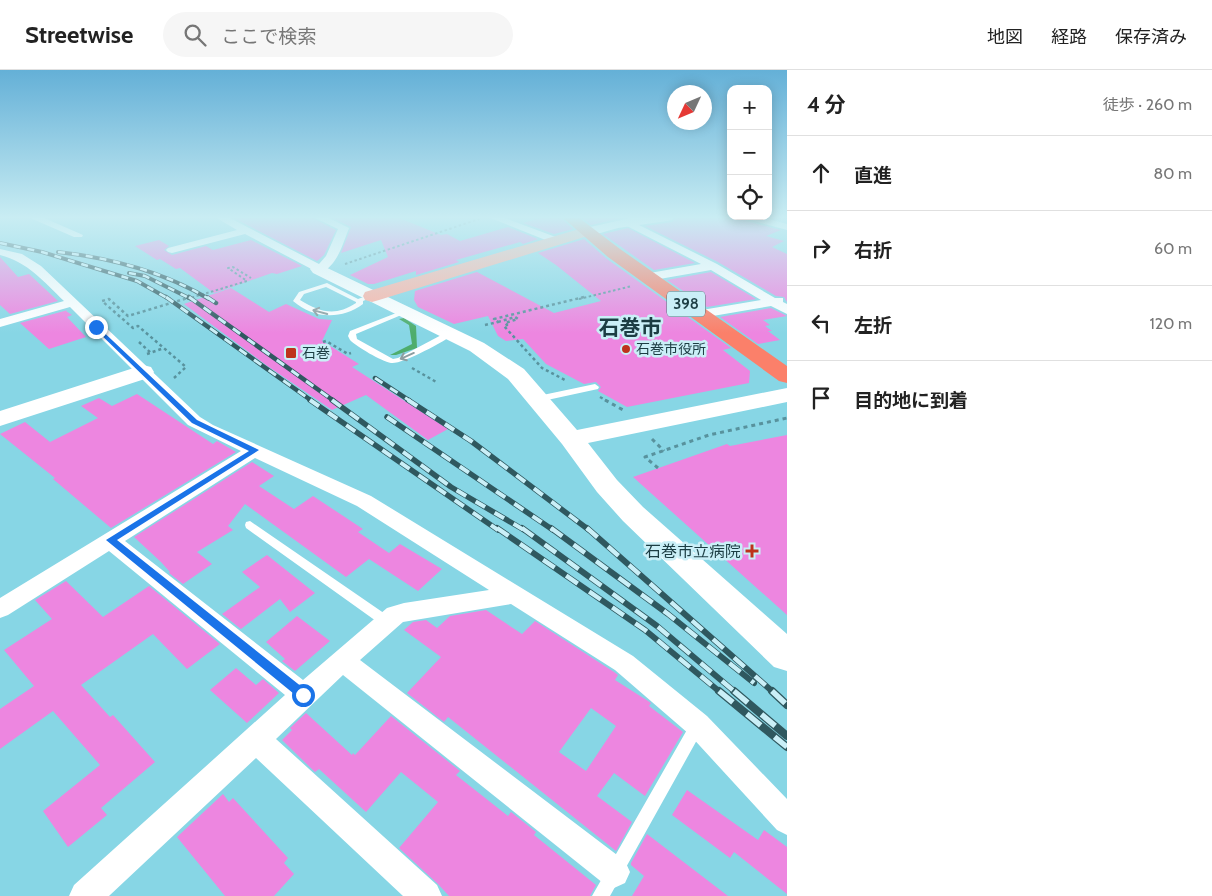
<!DOCTYPE html>
<html lang="ja">
<meta charset="utf-8">
<style>
body{margin:0;font-family:Cabin,"Noto Sans JP",sans-serif;background:#f6f6f6;color:#222}
.controls{position:absolute;right:15px;top:15px;display:grid;overflow:hidden;border-radius:10px;box-shadow:0 2px 12px #0003}
.controls button{width:45px;height:45px;display:grid;place-items:center;padding:0;border:0;border-bottom:1px solid #e0e0e0;background:#fff;color:#222;font:25px sans-serif}
.compass{position:absolute;left:667px;top:15px;width:45px;height:45px;border-radius:50%;background:#fff;box-shadow:0 2px 12px #0003;rotate:226deg}
.stop{position:absolute;width:15px;height:15px;margin:-11px;border:4px solid #1a73e8;border-radius:50%;background:#fff}
.stop.end{background:#1a73e8;border-color:#fff;box-shadow:0 1px 5px #0008}
.list{margin:0;padding:0;list-style:none}
h2{display:flex;justify-content:space-between;align-items:center;height:65px;margin:0;padding:0 20px;font-size:21px}
h2 small{font-size:16px;font-weight:400;color:#767676}
.list li{display:grid;grid-template-columns:32px 1fr auto;gap:15px;align-items:center;box-sizing:border-box;height:75px;padding:0 20px;border-top:1px solid #e0e0e0}
.list b{display:block;font-size:19px;white-space:nowrap}
.list em{font-size:16px;font-style:normal;color:#767676}
.icon{flex:none;width:28px;height:28px;fill:none;stroke:currentColor;stroke-width:2;stroke-linecap:round;stroke-linejoin:round}
.map{position:relative;flex:none;width:787px;height:826px;overflow:hidden}
header{display:flex;align-items:center;gap:30px;box-sizing:border-box;height:70px;padding:0 25px;background:#fff;border-bottom:1px solid #e0e0e0}
header strong{font-size:24px}
nav{display:flex;gap:28px;margin-inline-start:auto;font-size:18px}
.search{width:350px;height:45px;background:#f6f6f6;display:flex;align-items:center;gap:12px;box-sizing:border-box;padding:0 18px;border-radius:28px;color:#767676;font-size:19px}
main{display:flex}
aside{flex:1;background:#fff}
.map>svg:first-child{display:block}
</style>
<header>
<strong>Streetwise</strong>
<div class="search"><svg class="icon" aria-label="search" viewBox="0 0 24 24"><circle cx="10" cy="10" r="6"/><path d="M15 15l6 6"/></svg>ここで検索</div>
<nav><a>地図</a><a>経路</a><a>保存済み</a></nav>
</header>
<main>
<div class="map">
<svg width="787" height="826" viewBox="0 0 787 826">
<rect width="100%" height="100%" fill="#87d6e5"/>
<!-- green -->
<path fill="#4ead6d" d="M 404,248 L 416,256 L 417,278 L 396,285 L 390,285 L 412,274 L 409,255 L 399,249 Z"/>
<!-- building -->
<path fill="#ed86e0" fill-rule="evenodd" d="M 232,147 L 311,147 L 336,160 L 324,185 L 317,191 Z
M 331,147 L 397,147 L 441,165 L 447,164 L 460,171 L 508,157 L 538,169 L 523,174 L 520,172 L 456,190 L 459,192 L 416,205 L 416,201 L 374,214 L 368,214 L 350,205 L 388,187 L 381,170 L 341,183 L 351,157 Z
M 544,147 L 560,147 L 573,159 L 554,164 L 523,153 Z
M 581,147 L 626,147 L 591,155 Z
M 681,147 L 744,147 L 746,151 L 781,160 L 766,166 L 784,171 L 772,177 L 787,184 L 787,232 L 784,227 L 776,226 L 718,192 L 645,156 L 672,152 L 676,148 Z
M 628,158 L 695,193 L 654,200 L 603,164 Z
M 584,169 L 607,189 L 731,278 L 723,280 L 750,301 L 749,313 L 627,337 L 598,321 L 601,317 L 596,312 L 584,314 L 546,294 L 523,269 L 506,271 L 498,266 L 488,246 L 454,254 L 418,237 L 414,230 L 415,221 L 477,202 L 554,243 L 601,231 L 556,195 L 538,183 Z
M 159,170 L 169,176 L 164,180 L 172,185 L 206,176 L 213,180 L 251,170 L 302,196 L 277,204 L 272,203 L 214,223 L 180,198 L 176,199 L 160,189 L 157,190 L 135,176 Z
M 0,187 L 18,207 L 29,204 L 58,231 L 10,244 L 0,235 Z
M 711,202 L 756,229 L 707,237 L 667,210 Z
M 231,218 L 269,242 L 286,234 L 319,249 L 332,250 L 322,271 L 359,294 L 352,297 L 448,359 L 428,370 L 366,325 L 332,340 L 266,295 L 184,234 Z
M 771,238 L 787,246 L 763,250 L 770,255 L 765,256 L 772,261 L 768,261 L 780,270 L 758,274 L 720,247 Z
M 68,240 L 66,241 L 72,245 L 67,247 L 86,267 L 49,279 L 20,253 Z
M 137,324 L 213,374 L 217,371 L 236,382 L 111,458 L 53,409 L 55,408 L 0,364 L 25,352 L 50,372 L 98,348 L 81,336 L 99,328 L 112,336 Z
M 787,365 L 787,545 L 633,407 L 727,374 L 730,376 Z
M 252,392 L 274,406 L 259,416 L 294,439 L 313,426 L 363,459 L 358,462 L 389,483 L 400,474 L 442,499 L 418,521 L 369,489 L 346,507 L 245,434 L 228,456 L 233,460 L 197,482 L 212,494 L 183,514 L 169,503 L 170,502 L 161,492 L 134,467 Z
M 267,485 L 315,523 L 290,542 L 280,529 L 241,559 L 222,544 L 260,517 L 242,502 Z
M 66,511 L 103,547 L 149,516 L 220,574 L 187,599 L 153,564 L 81,615 L 110,647 L 113,645 L 155,692 L 101,738 L 107,745 L 68,777 L 43,741 L 100,695 L 53,641 L 0,679 L 0,639 L 34,616 L 4,580 L 52,549 L 35,530 Z
M 486,540 L 522,564 L 535,551 L 614,602 L 618,605 L 615,610 L 648,631 L 651,633 L 649,636 L 683,662 L 645,726 L 614,703 L 597,726 L 632,752 L 616,781 L 448,647 L 444,652 L 407,623 L 441,587 L 404,560 L 413,552 L 426,550 L 437,558 L 450,546 ZM 591,638 L 616,656 L 586,701 L 559,682 Z
M 297,546 L 330,571 L 295,601 L 282,591 L 285,589 L 266,572 Z
M 236,598 L 256,615 L 263,609 L 279,623 L 247,653 L 210,620 Z
M 306,643 L 352,685 L 353,683 L 355,685 L 391,646 L 460,701 L 456,705 L 508,746 L 511,742 L 536,762 L 534,765 L 596,815 L 590,826 L 449,826 L 438,814 L 399,778 L 438,732 L 401,702 L 366,742 L 319,699 L 315,702 L 282,670 L 292,660 L 290,658 Z
M 687,720 L 758,770 L 764,760 L 787,777 L 787,824 L 734,782 L 730,788 L 672,745 Z
M 223,724 L 229,732 L 233,728 L 288,788 L 284,793 L 294,804 L 274,826 L 225,826 L 177,767 Z
M 647,764 L 728,826 L 632,826 L 644,806 L 631,795 L 631,793 Z"/>
<g fill="none" stroke-linecap="round" stroke-linejoin="round">
<!-- path-far2 -->
<path stroke="#58929d" stroke-width="2" stroke-dasharray="2.5 2.5" stroke-linecap="butt" d="M 345,194 L 479,149
M 187,229 L 247,211 L 228,198 L 233,197 L 251,208
M 579,229 L 632,216"/>
<!-- path-far1 -->
<path stroke="#58929d" stroke-width="2.5" stroke-dasharray="3 3" stroke-linecap="butt" d="M 498,252 L 515,247 L 518,249 L 505,253 L 507,255 L 504,256 L 542,298 L 565,310
M 485,255 L 498,252 L 494,249 L 584,227
M 139,272 L 151,283
M 323,272 L 326,271 L 348,284 L 351,283
M 147,284 L 164,278
M 412,298 L 438,313
M 174,308 L 186,297 L 138,256 L 133,258 L 102,231 L 109,229 L 128,246 L 191,227
M 600,327 L 607,331"/>
<!-- path -->
<path stroke="#58929d" stroke-width="3" stroke-dasharray="4 4" stroke-linecap="butt" d="M 605,330 L 625,341
M 652,369 L 664,381
M 658,398 L 645,387 L 709,365 L 787,348"/>
<!-- lane -->
<path fill="#fff" fill-rule="evenodd" d="M 327,213 L 358,229 L 372,224 L 375,226 L 363,231 L 363,234 C 341,250 314,249 293,231 L 299,222 ZM 326,217 L 356,232 L 356,233 C 335,247 320,242 300,230 L 304,224 Z
M 404,240 L 408,242 L 406,243 L 356,264 L 357,269 L 393,289 L 398,288 L 447,262 L 450,262 L 454,264 C 445,271 401,295 391,293 C 381,291 357,277 350,270 L 348,266 L 350,261 Z
M 595,314 L 599,317 L 598,319 L 538,332 L 534,329 L 538,326 Z
M 250,451 L 391,548 L 393,552 L 391,556 L 387,557 L 383,556 L 246,458 L 245,455 L 246,452 Z
M 697,649 L 702,651 L 704,656 L 702,661 L 610,826 L 592,826 L 692,651 Z"/>
<!-- street -->
<path fill="#fff" fill-rule="evenodd" d="M 28,147 L 42,147 L 83,165 L 82,167 L 74,167 Z
M 215,147 L 228,147 L 319,194 L 326,186 L 338,159 L 313,147 L 327,147 L 349,158 C 343,173 337,198 319,203 L 245,164 L 172,183 L 168,182 L 166,180 L 168,178 L 237,160 Z
M 488,147 L 502,147 L 561,169 L 562,171 L 557,174 L 553,173 Z
M 746,147 L 762,147 L 787,154 L 787,160 L 747,149 Z
M 629,150 L 717,194 L 775,228 L 783,228 L 783,232 L 787,234 L 787,244 L 771,236 L 701,248 L 696,247 L 694,244 L 696,241 L 761,230 L 711,200 L 648,211 L 644,210 L 642,207 L 644,204 L 701,194 L 625,155 L 624,153 Z
M 0,179 L 22,184 L 41,196 L 200,347 L 213,355 L 371,426 L 633,586 L 707,646 L 787,729 L 787,765 L 777,760 L 689,664 L 615,600 L 511,534 L 403,552 L 360,590 L 625,791 L 630,802 L 625,813 L 614,818 L 603,813 L 343,605 L 276,669 L 437,815 L 442,826 L 403,826 L 256,688 L 109,826 L 69,826 L 74,815 L 285,625 L 109,481 L 8,545 L 0,548 L 0,528 L 241,381 L 188,355 L 70,237 L 0,257 L 0,249 L 64,231 C 44,212 28,192 0,185 ZM 255,388 L 357,436 L 489,520 L 404,533 L 387,538 L 303,610 L 125,471 Z"/>
<!-- secondary -->
<path fill="#fff" fill-rule="evenodd" d="M 635,147 L 674,147 L 672,150 L 667,151 L 618,158 L 586,167 L 581,165 L 578,162 L 581,159 Z
M 319,194 L 484,273 L 524,299 L 577,360 L 787,318 L 787,332 L 588,373 L 617,410 L 643,437 L 787,564 L 787,601 L 774,597 L 623,451 L 597,422 L 562,374 L 508,309 L 470,281 L 313,203 L 310,199 L 313,195 Z
M 143,295 L 151,297 L 154,302 L 151,307 L 0,356 L 0,341 Z"/>
<!-- primary -->
<path fill="#fdb3a6" fill-rule="evenodd" d="M 586,157 L 591,159 L 594,162 L 591,165 L 379,230 L 372,232 L 365,230 L 363,226 L 365,222 Z"/>
<!-- highway -->
<path fill="#fb806a" fill-rule="evenodd" d="M 562,147 L 578,147 L 620,179 L 787,296 L 787,313 L 779,311 L 608,187 Z"/>
<!-- rail-far4 casing -->
<g stroke="#2f585f" stroke-width="4">
<path id="rail-far4" d="M 0,173 L 42,182 L 137,211 L 169,229
M 58,182 C 111,188 162,201 209,229
M 129,203 L 145,206 L 191,229"/>
</g>
<!-- rail-far3 casing -->
<g stroke="#2f585f" stroke-width="4.5">
<path id="rail-far3" d="M 166,227 L 312,331
M 189,227 L 334,331
M 207,227 L 216,233
M 375,308 L 410,331"/>
</g>
<!-- rail-far2 casing -->
<g stroke="#2f585f" stroke-width="5.5">
<path id="rail-far2" d="M 310,330 L 498,460
M 332,330 L 451,417 L 524,460
M 408,330 L 471,371 L 589,460
M 387,347 L 553,460"/>
</g>
<!-- rail-far1 casing -->
<g stroke="#2f585f" stroke-width="6">
<path id="rail-far1" d="M 497,458 L 645,560 L 720,622
M 522,458 L 657,556 L 735,622
M 551,458 L 668,544 L 754,613
M 587,458 L 773,622"/>
</g>
<!-- rail casing -->
<g stroke="#2f585f" stroke-width="8">
<path id="rail" d="M 719,621 L 787,677
M 734,621 L 787,666
M 772,621 L 787,635"/>
</g>
<!-- rail-far4 -->
<use href="#rail-far4" stroke="#caeff7" stroke-width="2.5" stroke-dasharray="7" stroke-linecap="butt"/>
<!-- rail-far3 -->
<use href="#rail-far3" stroke="#caeff7" stroke-width="3" stroke-dasharray="9" stroke-linecap="butt"/>
<!-- rail-far2 -->
<use href="#rail-far2" stroke="#caeff7" stroke-width="4" stroke-dasharray="11" stroke-linecap="butt"/>
<!-- rail-far1 -->
<use href="#rail-far1" stroke="#caeff7" stroke-width="4.5" stroke-dasharray="14" stroke-linecap="butt"/>
<!-- rail -->
<use href="#rail" stroke="#caeff7" stroke-width="5.5" stroke-dasharray="18" stroke-linecap="butt"/>
</g>
<!-- one-way arrows -->
<defs><path id="oneway-shaft" d="M-6 0H5M1.5-3L5.5 0L1.5 3" fill="none" stroke-width="1.6" stroke-linecap="round" stroke-linejoin="round" transform="scale(1.25)"/></defs>
<g stroke="#8e9ea1">
<use href="#oneway-shaft" transform="translate(320 242) rotate(-165)"/>
<use href="#oneway-shaft" transform="translate(407 286) rotate(156)"/>
</g>
<!-- sky -->
<linearGradient id="sky" x2="0" y2="1"><stop stop-color="#64b0d7"/><stop offset="0.56" stop-color="#c9edf3"/><stop offset="1" stop-color="#c9edf3" stop-opacity="0"/></linearGradient>
<rect width="787" height="263" fill="url(#sky)"/>
<!-- route -->
<path fill="#1a73e8" d="M 96,255 L 197,350 L 259,380 L 117,470 L 307,621 L 308,625 L 307,628 L 299,628 L 106,470 L 249,381 L 192,353 L 94,258 Z"/>
<!-- markers -->
<g fill="#be321c" stroke="#caeff7" stroke-width="2">
<circle cx="626" cy="279" r="5"/>
<rect x="285" y="277" width="12" height="12" rx="2.5"/>
<path d="M749.5 473.5h5v5h5v5h-5v5h-5v-5h-5v-5h5z"/>
</g>
<g text-anchor="middle" dominant-baseline="central" stroke-width="5" stroke-linejoin="round" paint-order="stroke">
<!-- far-poi labels -->
<g font-size="14" fill="#1c3d43" stroke="#caeff7" text-anchor="start">
<text x="636" y="279">石巻市役所</text>
<text x="302" y="283">石巻</text>
</g>
<!-- shield labels -->
<rect fill="#caeff7" stroke="#507279" stroke-width="1" x="667" y="221.5" width="38" height="25" rx="4"/>
<g font-size="15" font-weight="bold" fill="#1c3d43">
<text x="686" y="234">398</text>
</g>
<!-- poi labels -->
<g font-size="16" fill="#1c3d43" stroke="#caeff7" text-anchor="end">
<text x="741" y="481">石巻市立病院</text>
</g>
<!-- far-town labels -->
<g font-size="21" font-weight="bold" fill="#1c3d43" stroke="#caeff7">
<text x="630" y="257">石巻市</text>
</g>
</g>
</svg>
<div class="controls">
<button>+</button>
<button>−</button>
<button><svg class="icon" aria-label="locate" viewBox="0 0 24 24"><circle cx="12" cy="12" r="6"/><path d="M12 2v4M12 18v4M2 12h4M18 12h4"/></svg></button>
</div>
<svg class="compass" viewBox="-18 -18 36 36"><path d="M0-13l5 13h-10z" fill="#e53935"/><path d="M0 13l5-13h-10z" fill="#767676"/></svg>
<div class="stop" style="left:303px;top:625px"></div>
<div class="stop end" style="left:96px;top:257px"></div>
</div>
<aside>
<h2>4 分<small>徒歩 · 260 m</small></h2>
<ul class="list">
<li><svg class="icon" aria-label="ahead" viewBox="0 0 24 24"><path d="M12 20V5M6 11l6-6 6 6"/></svg><div><b>直進</b></div><em>80 m</em></li>
<li><svg class="icon" aria-label="right" viewBox="0 0 24 24"><path d="M7 20v-9h11M14 6l5 5-5 5"/></svg><div><b>右折</b></div><em>60 m</em></li>
<li><svg class="icon" aria-label="left" viewBox="0 0 24 24"><path d="M17 20v-9H6M10 6l-5 5 5 5"/></svg><div><b>左折</b></div><em>120 m</em></li>
<li><svg class="icon" aria-label="arrive" viewBox="0 0 24 24"><path d="M6 21V4h12l-3 4 3 4H6"/></svg><div><b>目的地に到着</b></div></li>
</ul>
</aside>
</main>
